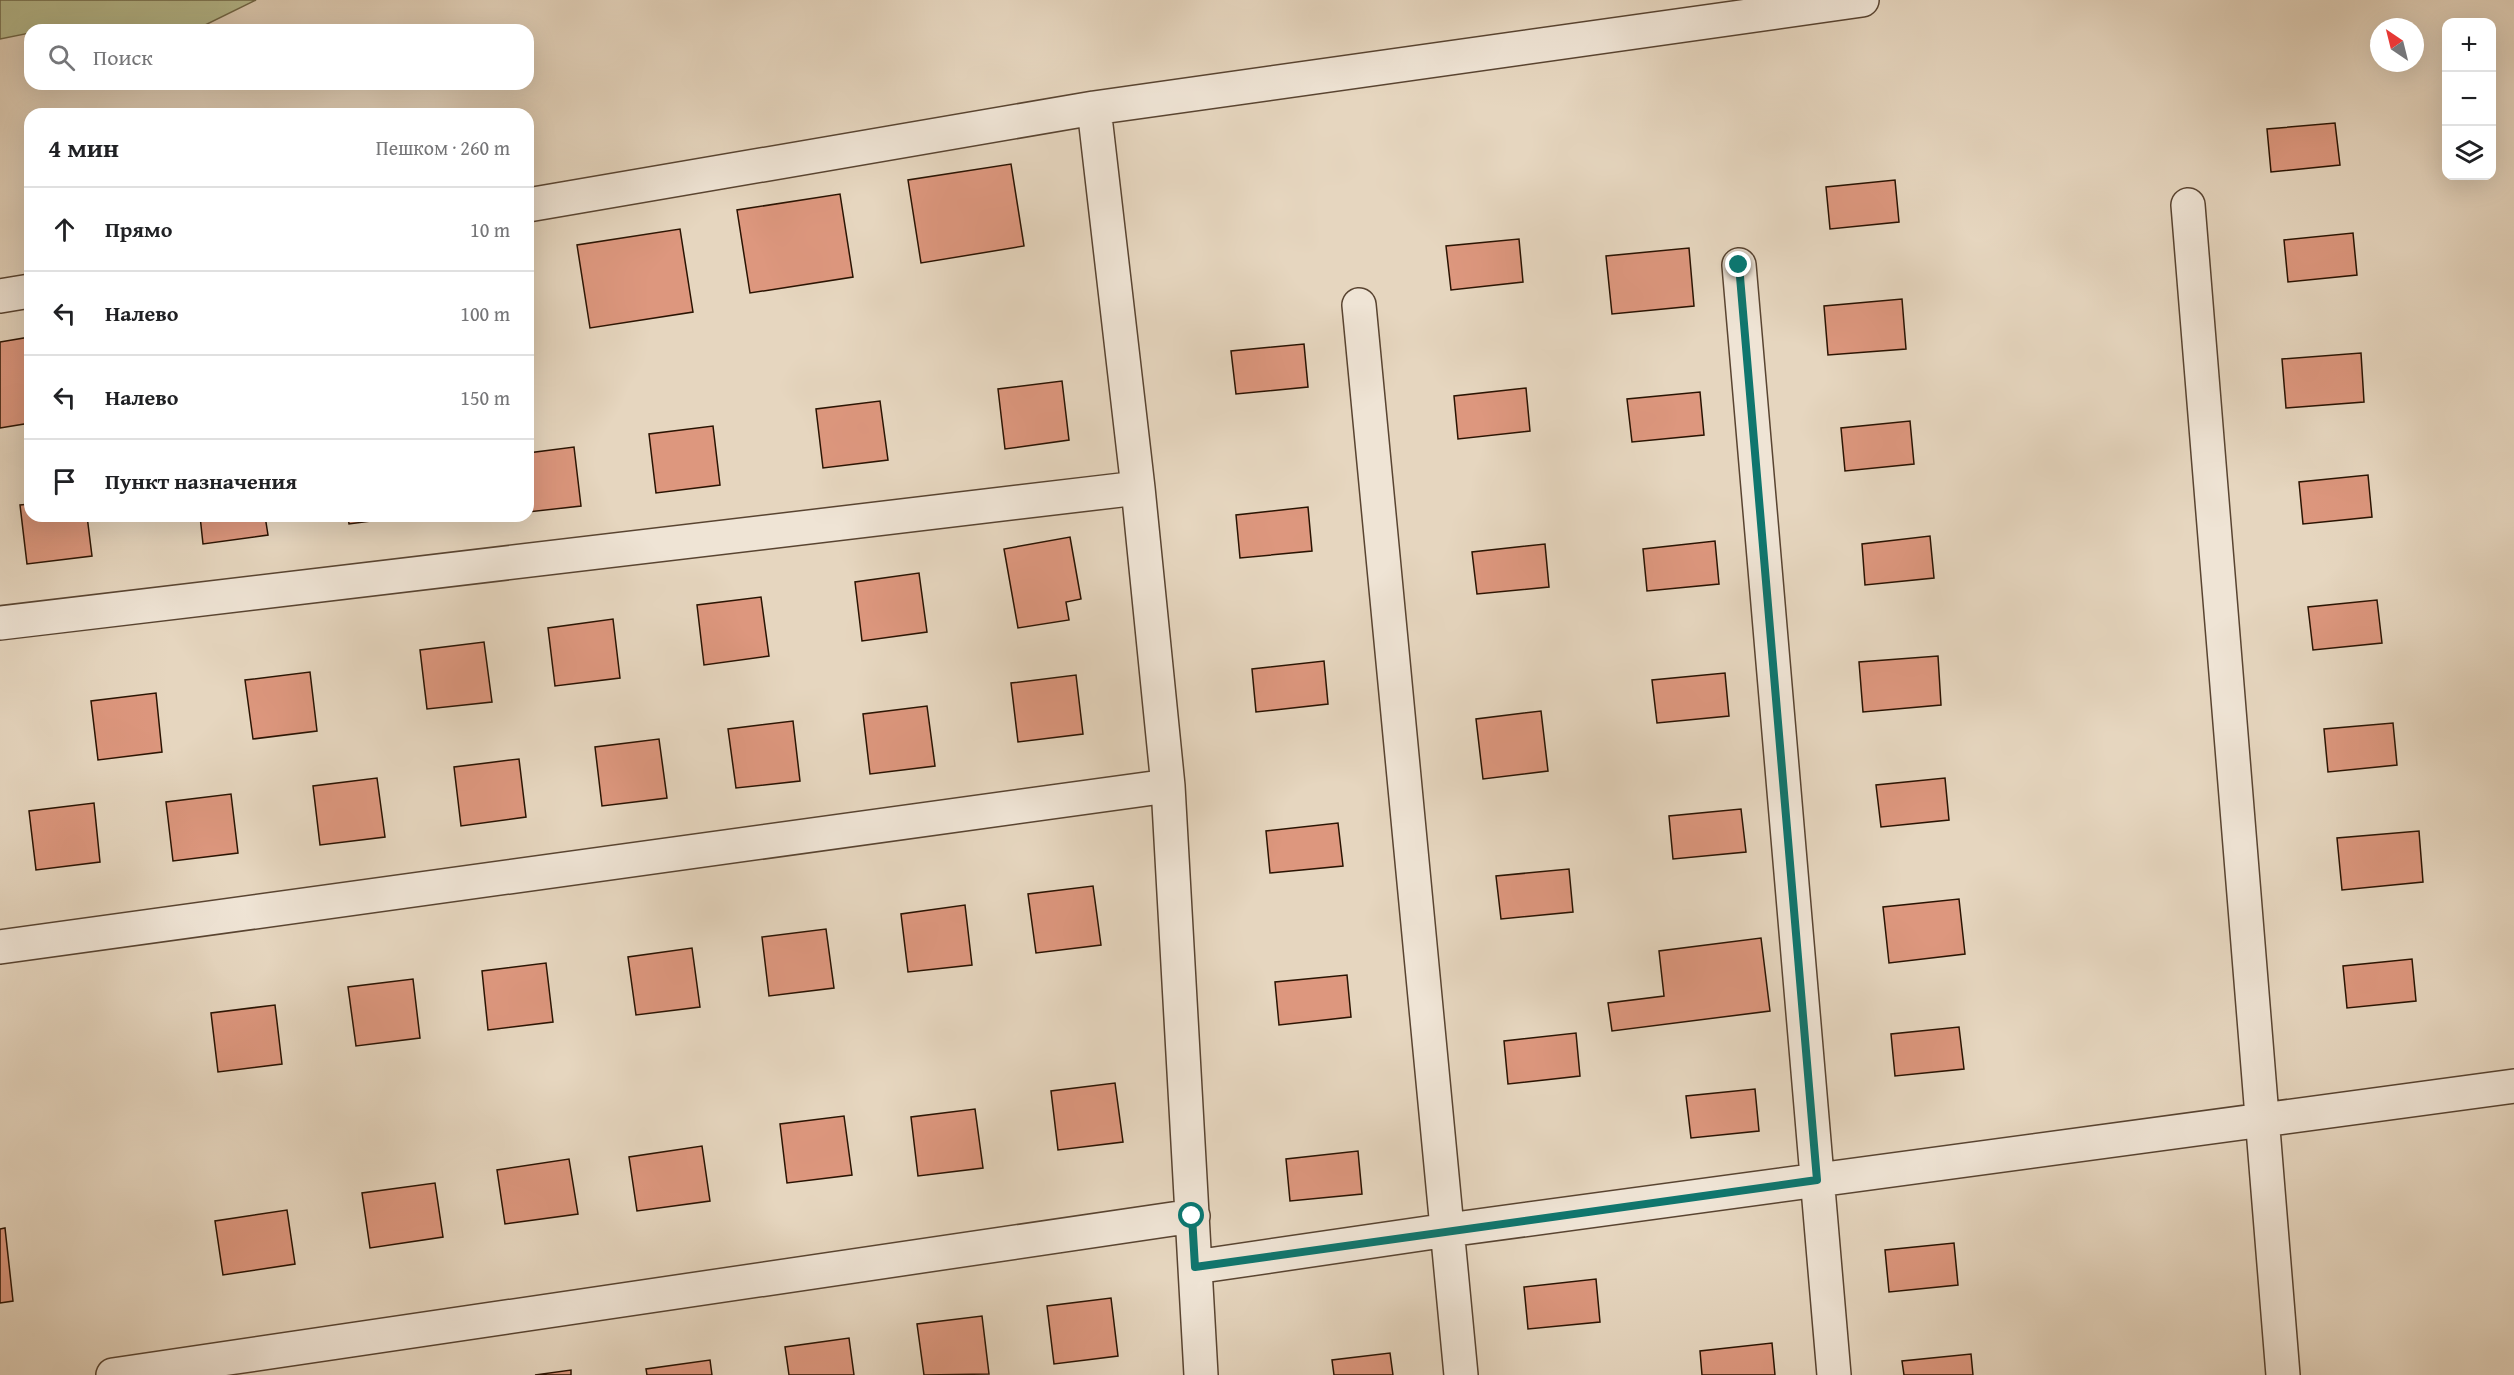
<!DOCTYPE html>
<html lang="ru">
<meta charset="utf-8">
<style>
body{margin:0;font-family:"Gentium Book Plus",serif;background:#f2f2f2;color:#202124}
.controls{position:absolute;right:18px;top:18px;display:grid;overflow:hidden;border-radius:12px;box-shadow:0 6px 24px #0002}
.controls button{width:54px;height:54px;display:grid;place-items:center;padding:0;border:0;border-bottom:2px solid #e0e0e0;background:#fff;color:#202124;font:30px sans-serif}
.compass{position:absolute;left:2370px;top:18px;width:54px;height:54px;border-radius:50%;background:#fff;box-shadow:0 6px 24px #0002;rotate:325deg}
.stop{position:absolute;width:18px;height:18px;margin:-14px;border:4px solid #0f766e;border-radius:50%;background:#fff}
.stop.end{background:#0f766e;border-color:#fff;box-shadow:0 2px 6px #0008}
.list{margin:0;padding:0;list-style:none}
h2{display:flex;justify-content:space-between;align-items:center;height:78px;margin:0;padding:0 24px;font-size:26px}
h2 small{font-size:20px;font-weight:400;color:#757577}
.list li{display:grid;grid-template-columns:39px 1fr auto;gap:18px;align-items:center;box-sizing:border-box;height:84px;padding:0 24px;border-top:2px solid #e0e0e0}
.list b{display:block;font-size:22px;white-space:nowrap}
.list em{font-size:20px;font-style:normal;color:#757577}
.icon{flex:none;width:33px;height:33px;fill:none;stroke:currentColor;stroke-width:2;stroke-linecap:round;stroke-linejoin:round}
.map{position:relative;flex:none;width:2514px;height:1375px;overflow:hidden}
.search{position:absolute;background:#fff;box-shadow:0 6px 24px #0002;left:24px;top:24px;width:510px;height:66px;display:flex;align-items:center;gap:15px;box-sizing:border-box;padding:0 21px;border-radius:18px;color:#757577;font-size:22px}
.panel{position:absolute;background:#fff;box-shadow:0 6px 24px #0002;left:24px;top:108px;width:510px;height:414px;border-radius:18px}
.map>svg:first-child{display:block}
</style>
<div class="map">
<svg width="2514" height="1375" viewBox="0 0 2514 1375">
<rect width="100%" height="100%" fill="#e6d6bf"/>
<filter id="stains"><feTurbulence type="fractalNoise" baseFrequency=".00333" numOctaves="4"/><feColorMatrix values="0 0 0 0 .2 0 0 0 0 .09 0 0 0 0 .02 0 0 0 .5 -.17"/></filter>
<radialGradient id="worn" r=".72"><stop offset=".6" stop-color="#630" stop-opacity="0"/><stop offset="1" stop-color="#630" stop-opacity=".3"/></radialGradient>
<!-- green -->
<path fill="#b7bd90" stroke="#706849" stroke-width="1.5" d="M 0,0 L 256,0 L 195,30 L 30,30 L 30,33 L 0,39 Z"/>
<!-- building -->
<path fill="#dd977e" stroke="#2a1302" stroke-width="1.5" d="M 2335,123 L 2340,165 L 2271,172 L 2267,129 Z
M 1011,164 L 1024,246 L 921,263 L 908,180 Z
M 1895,180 L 1899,222 L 1830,229 L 1826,187 Z
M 840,194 L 853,277 L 750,293 L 737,210 Z
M 680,229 L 693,312 L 590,328 L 577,245 Z
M 2353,233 L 2357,275 L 2288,282 L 2284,240 Z
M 1519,239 L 1523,282 L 1451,290 L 1446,246 Z
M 1689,248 L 1694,306 L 1612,314 L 1606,256 Z
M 1902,299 L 1906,349 L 1828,355 L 1824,306 Z
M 30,337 L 30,423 L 0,428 L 0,342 Z
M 1304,344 L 1308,387 L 1236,394 L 1231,351 Z
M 2361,353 L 2364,402 L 2286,408 L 2282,359 Z
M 1062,381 L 1069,440 L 1005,449 L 998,389 Z
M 1526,388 L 1530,431 L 1458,439 L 1454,396 Z
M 1700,392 L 1704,435 L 1632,442 L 1627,399 Z
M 880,401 L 888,460 L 823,468 L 816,409 Z
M 1910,421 L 1914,464 L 1845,471 L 1841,428 Z
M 713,426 L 720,485 L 656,493 L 649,434 Z
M 574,447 L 581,506 L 528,512 L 528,453 Z
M 2368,475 L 2372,517 L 2303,524 L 2299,482 Z
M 30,504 L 30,516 L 87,516 L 92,556 L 27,564 L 20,505 Z
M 1308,507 L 1312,551 L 1240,558 L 1236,515 Z
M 200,516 L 265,516 L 268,535 L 203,544 Z
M 348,516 L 409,516 L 349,524 Z
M 1930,536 L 1934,578 L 1865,585 L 1862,544 Z
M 1070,537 L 1081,599 L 1066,602 L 1069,620 L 1018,628 L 1004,549 Z
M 1715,541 L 1719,584 L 1647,591 L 1643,549 Z
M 1545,544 L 1549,587 L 1477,594 L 1472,552 Z
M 919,573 L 927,632 L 862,641 L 855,582 Z
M 761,597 L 769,656 L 704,665 L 697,605 Z
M 2377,600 L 2382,643 L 2313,650 L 2308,607 Z
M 613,619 L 620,678 L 555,686 L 548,628 Z
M 484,642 L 492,702 L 427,709 L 420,650 Z
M 1938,656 L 1941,705 L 1863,712 L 1859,662 Z
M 1324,661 L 1328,704 L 1256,712 L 1252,669 Z
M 310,672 L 317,731 L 253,739 L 245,680 Z
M 1725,673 L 1729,716 L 1657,723 L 1652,680 Z
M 1076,675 L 1083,734 L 1018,742 L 1011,683 Z
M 156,693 L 162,752 L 98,760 L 91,701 Z
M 927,706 L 935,766 L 870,774 L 863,714 Z
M 1541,711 L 1548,771 L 1483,779 L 1476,719 Z
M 793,721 L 800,781 L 736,788 L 728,729 Z
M 2393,723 L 2397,765 L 2328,772 L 2324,729 Z
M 659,739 L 667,798 L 602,806 L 595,747 Z
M 519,759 L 526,817 L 461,826 L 454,767 Z
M 377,778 L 385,837 L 320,845 L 313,786 Z
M 1945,778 L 1949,820 L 1881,827 L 1876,785 Z
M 231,794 L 238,853 L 173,861 L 166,802 Z
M 94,803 L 100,862 L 36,870 L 29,811 Z
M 1741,809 L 1746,852 L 1673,859 L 1669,816 Z
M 1338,823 L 1343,866 L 1270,873 L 1266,831 Z
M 2419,831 L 2423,882 L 2342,890 L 2337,838 Z
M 1569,869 L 1573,912 L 1501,919 L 1496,876 Z
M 1093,886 L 1101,945 L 1036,953 L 1028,894 Z
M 1959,899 L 1965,954 L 1889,963 L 1883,907 Z
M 965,905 L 972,965 L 908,972 L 901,914 Z
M 826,929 L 834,988 L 769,996 L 762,937 Z
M 1761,938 L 1770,1011 L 1612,1031 L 1608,1003 L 1664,996 L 1659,951 Z
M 692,948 L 700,1007 L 636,1015 L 628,957 Z
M 2412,959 L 2416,1001 L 2347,1008 L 2343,966 Z
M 546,963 L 553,1022 L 488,1030 L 482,971 Z
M 1347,975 L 1351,1017 L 1279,1025 L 1275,982 Z
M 413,979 L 420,1038 L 356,1046 L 348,987 Z
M 275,1005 L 282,1064 L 218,1072 L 211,1013 Z
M 1959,1027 L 1964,1069 L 1895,1076 L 1891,1034 Z
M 1576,1033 L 1580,1076 L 1508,1084 L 1504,1041 Z
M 1115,1083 L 1123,1142 L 1058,1150 L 1051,1091 Z
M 1755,1089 L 1759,1131 L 1691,1138 L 1686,1096 Z
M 975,1109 L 983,1168 L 918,1176 L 911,1117 Z
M 844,1116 L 852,1175 L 787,1183 L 780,1124 Z
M 702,1146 L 710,1201 L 637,1211 L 629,1157 Z
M 1358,1151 L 1362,1194 L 1290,1201 L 1286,1159 Z
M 569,1159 L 578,1214 L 505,1224 L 497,1170 Z
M 435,1183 L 443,1237 L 370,1248 L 362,1193 Z
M 287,1210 L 295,1264 L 223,1275 L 215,1221 Z
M 5,1228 L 13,1301 L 0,1303 L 0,1229 Z
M 1954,1243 L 1958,1285 L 1889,1292 L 1885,1250 Z
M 1596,1279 L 1600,1322 L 1528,1329 L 1524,1287 Z
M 1111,1298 L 1118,1356 L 1054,1364 L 1047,1306 Z
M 982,1316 L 989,1374 L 924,1375 L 917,1324 Z
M 849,1338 L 854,1375 L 789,1375 L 785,1347 Z
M 1772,1343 L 1775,1375 L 1702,1375 L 1700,1351 Z
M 1390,1353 L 1393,1375 L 1334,1375 L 1332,1360 Z
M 1971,1354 L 1973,1375 L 1904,1375 L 1902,1361 Z
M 710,1360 L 712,1375 L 647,1375 L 646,1369 Z
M 571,1370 L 571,1375 L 535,1375 Z"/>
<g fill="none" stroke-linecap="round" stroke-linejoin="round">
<!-- minor casing -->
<g stroke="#594431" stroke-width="36">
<path id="minor" d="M 528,205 L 1094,108
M 2188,205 L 2283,1375
M 1739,265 L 1834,1375
M 0,296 L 30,291
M 1359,305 L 1461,1375
M 0,623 L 1138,488
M 0,947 L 1168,786
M 1195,1267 L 1448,1230 L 2514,1086
M 113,1375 L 1193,1216
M 1201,1375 L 1168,786 L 1138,488 L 1094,108 L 1862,0"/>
</g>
<!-- minor -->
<use href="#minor" stroke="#efe4d5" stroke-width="33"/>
</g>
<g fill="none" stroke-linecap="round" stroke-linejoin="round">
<!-- route -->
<path stroke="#0f766e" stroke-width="8" d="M 1192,1216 L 1195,1267 L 1817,1180 L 1739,265"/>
</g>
<rect width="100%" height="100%" filter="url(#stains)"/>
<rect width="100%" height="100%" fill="url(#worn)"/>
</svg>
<div class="controls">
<button>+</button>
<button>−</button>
<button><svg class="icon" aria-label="layers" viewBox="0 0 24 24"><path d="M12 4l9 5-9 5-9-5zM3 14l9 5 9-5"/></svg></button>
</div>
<svg class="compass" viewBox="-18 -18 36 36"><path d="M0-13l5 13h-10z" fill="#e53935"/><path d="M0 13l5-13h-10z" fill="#757577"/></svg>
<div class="stop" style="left:1192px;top:1216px"></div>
<div class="stop end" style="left:1739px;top:265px"></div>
<div class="search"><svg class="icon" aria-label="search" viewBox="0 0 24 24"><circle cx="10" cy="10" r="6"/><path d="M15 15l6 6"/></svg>Поиск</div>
<section class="panel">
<h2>4 мин<small>Пешком · 260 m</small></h2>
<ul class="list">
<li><svg class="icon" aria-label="ahead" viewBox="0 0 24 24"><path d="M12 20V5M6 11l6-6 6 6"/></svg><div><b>Прямо</b></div><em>10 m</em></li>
<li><svg class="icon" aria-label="left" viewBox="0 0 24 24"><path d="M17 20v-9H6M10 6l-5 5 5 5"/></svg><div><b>Налево</b></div><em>100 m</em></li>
<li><svg class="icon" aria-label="left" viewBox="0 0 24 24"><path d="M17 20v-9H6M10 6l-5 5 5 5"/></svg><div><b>Налево</b></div><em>150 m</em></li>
<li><svg class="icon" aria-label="arrive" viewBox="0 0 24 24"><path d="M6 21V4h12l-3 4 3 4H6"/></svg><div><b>Пункт назначения</b></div></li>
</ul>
</section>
</div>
